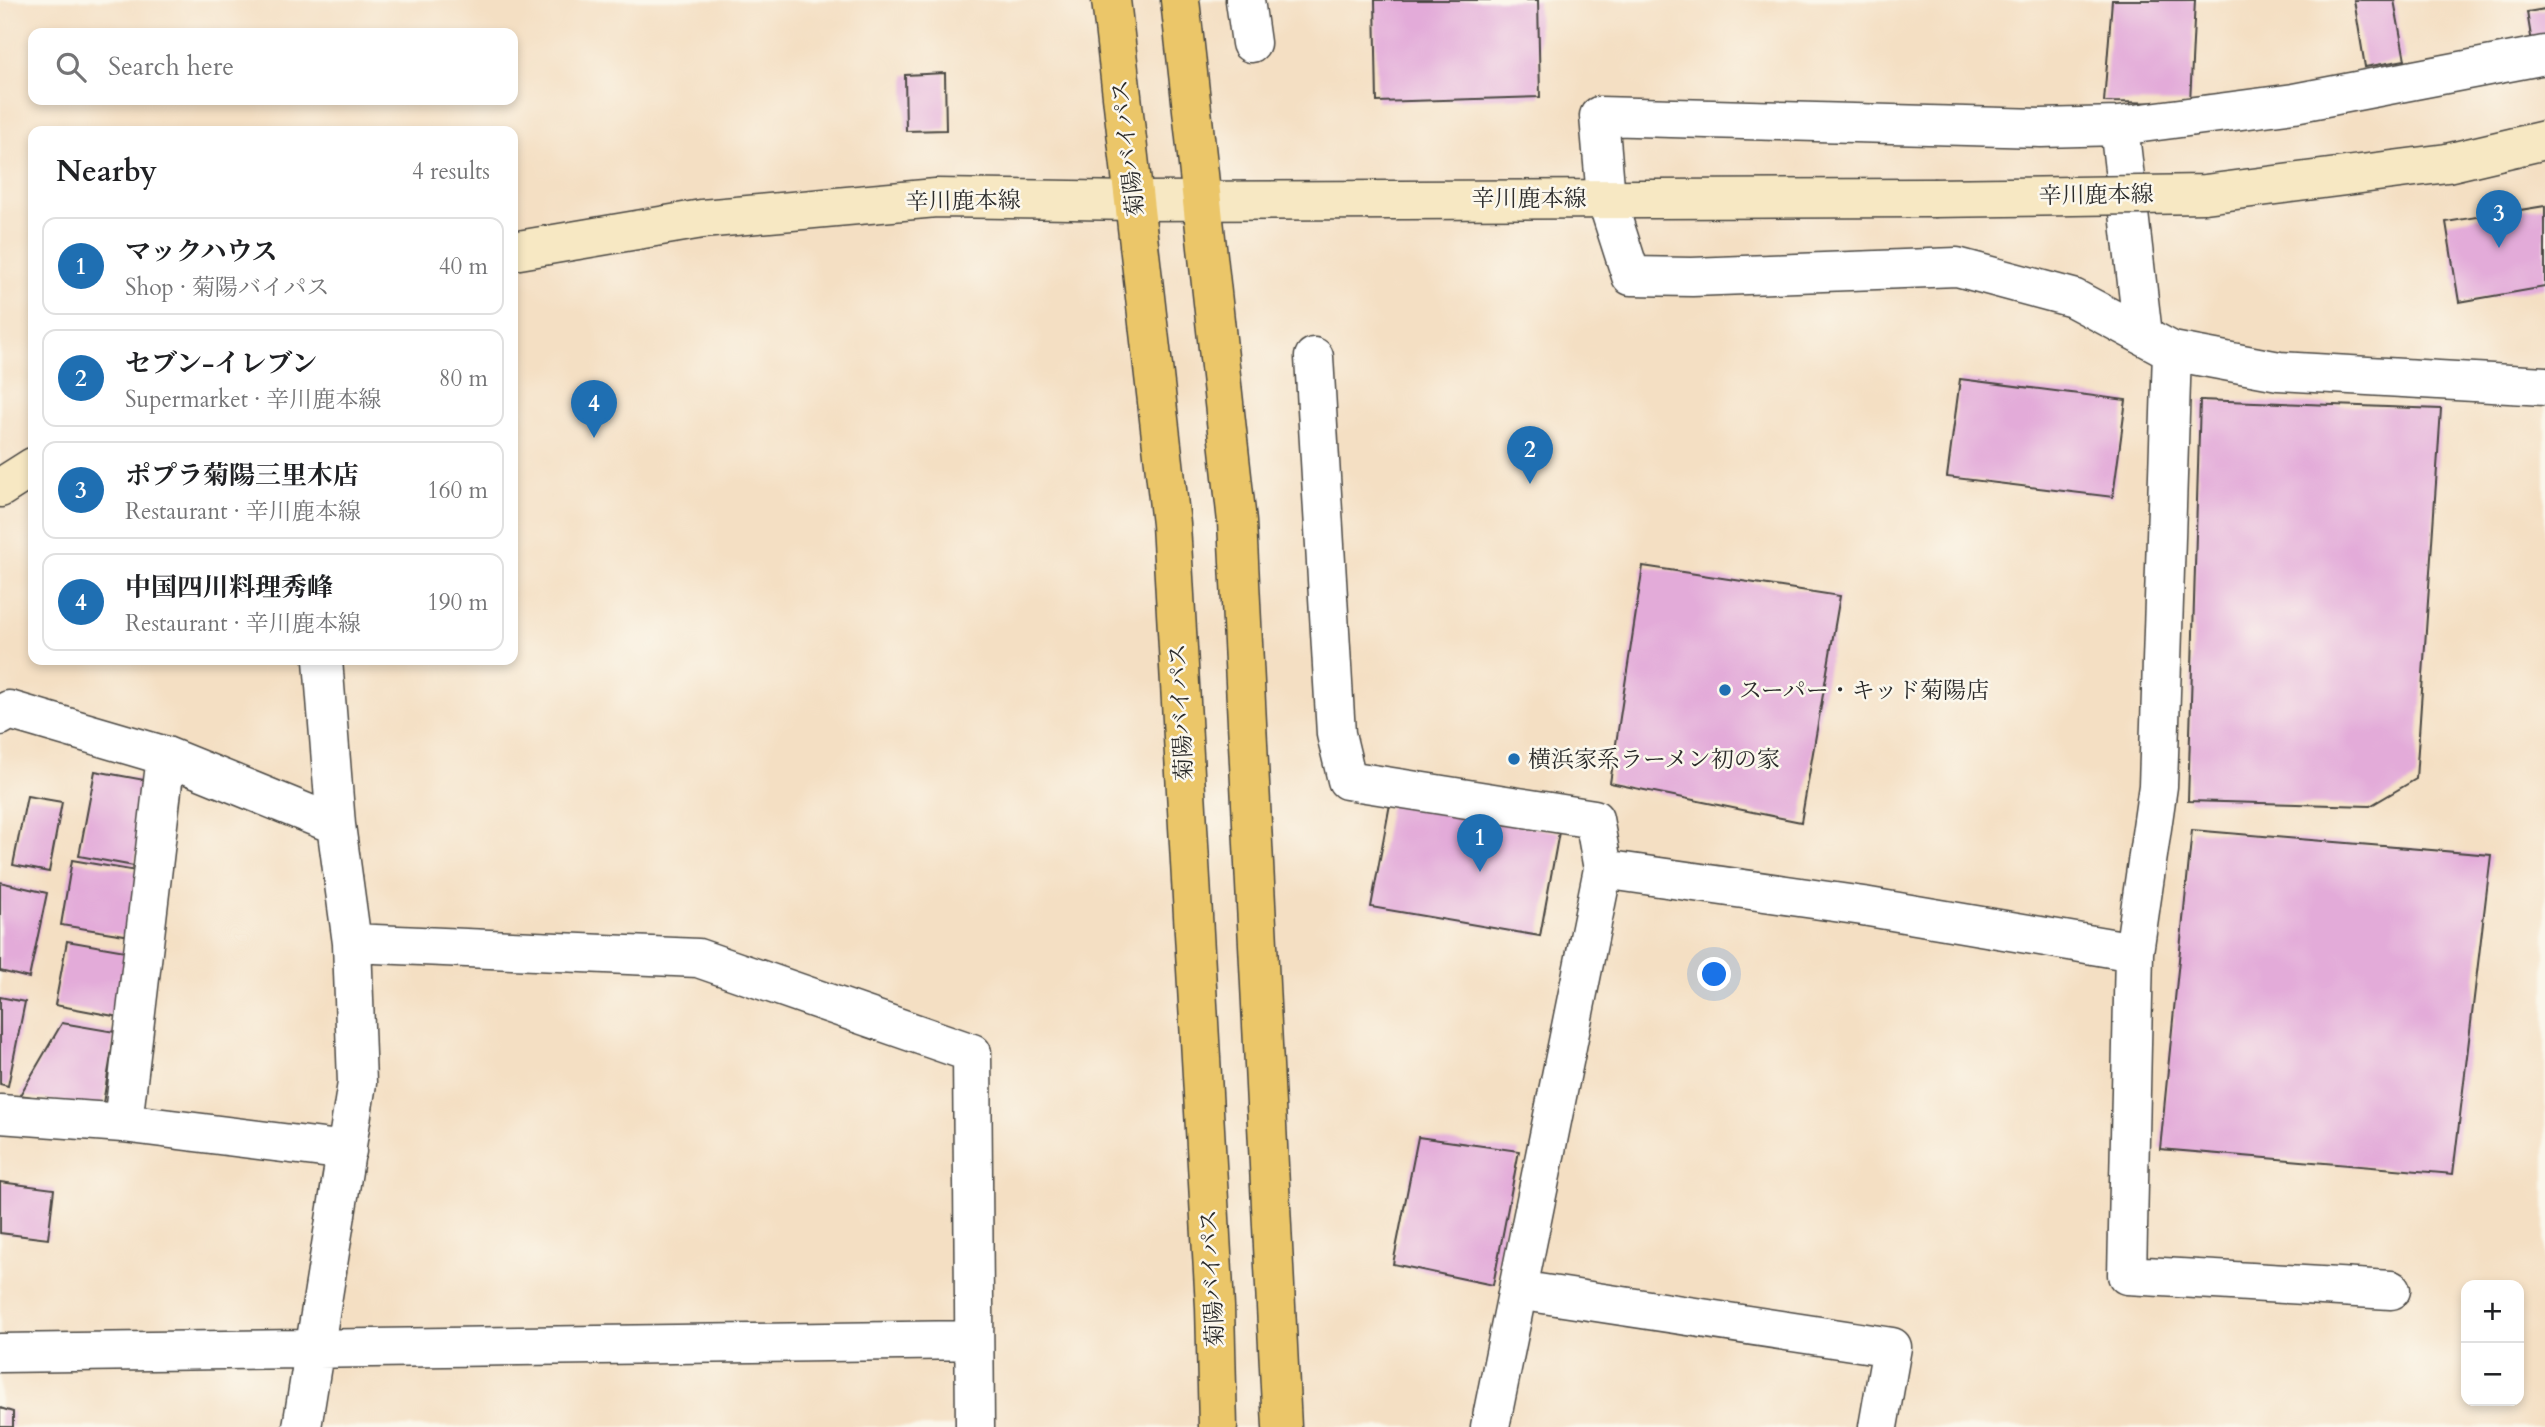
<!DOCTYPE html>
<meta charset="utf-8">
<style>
body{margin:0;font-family:Cardo,"Noto Serif JP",serif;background:#f2f2f2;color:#202124}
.controls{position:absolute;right:21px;bottom:21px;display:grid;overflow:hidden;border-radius:14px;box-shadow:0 4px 10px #0003}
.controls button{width:63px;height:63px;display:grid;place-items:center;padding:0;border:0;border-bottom:2px solid #e0e0e0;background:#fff;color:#202124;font:35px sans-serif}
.you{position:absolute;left:1715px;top:975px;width:24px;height:24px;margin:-18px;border:5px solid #fff;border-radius:50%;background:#1a73e8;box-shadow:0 0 0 10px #1a73e833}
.badge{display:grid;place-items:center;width:46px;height:46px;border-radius:50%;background:#1f6fb2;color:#fff;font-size:23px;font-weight:700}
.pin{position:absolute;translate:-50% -58px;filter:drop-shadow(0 2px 4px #0008)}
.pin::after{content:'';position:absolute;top:37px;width:24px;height:21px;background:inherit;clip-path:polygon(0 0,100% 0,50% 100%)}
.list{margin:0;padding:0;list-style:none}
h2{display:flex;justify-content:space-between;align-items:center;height:91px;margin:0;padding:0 28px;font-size:30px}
h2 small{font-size:23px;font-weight:400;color:#757577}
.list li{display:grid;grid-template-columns:46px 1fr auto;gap:21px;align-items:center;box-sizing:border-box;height:98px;margin:0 14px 14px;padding:0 14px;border:2px solid #e0e0e0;border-radius:14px}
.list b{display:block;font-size:26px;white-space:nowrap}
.list p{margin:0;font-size:23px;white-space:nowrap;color:#757577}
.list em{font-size:23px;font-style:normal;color:#757577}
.icon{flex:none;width:38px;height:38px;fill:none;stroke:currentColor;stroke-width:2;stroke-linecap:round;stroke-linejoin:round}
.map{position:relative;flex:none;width:2545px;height:1427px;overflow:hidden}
.search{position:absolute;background:#fff;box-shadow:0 4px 10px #0003;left:28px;top:28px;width:490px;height:77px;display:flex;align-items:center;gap:18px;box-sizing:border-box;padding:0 24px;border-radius:14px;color:#757577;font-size:26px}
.panel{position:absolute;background:#fff;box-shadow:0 4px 10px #0003;left:28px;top:126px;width:490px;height:539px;border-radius:14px}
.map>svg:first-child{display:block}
</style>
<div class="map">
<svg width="2545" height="1427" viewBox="0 0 2545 1427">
<rect width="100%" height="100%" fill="#fbf7ec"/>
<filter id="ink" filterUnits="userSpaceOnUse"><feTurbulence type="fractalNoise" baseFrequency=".0143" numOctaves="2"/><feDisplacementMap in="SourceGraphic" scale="14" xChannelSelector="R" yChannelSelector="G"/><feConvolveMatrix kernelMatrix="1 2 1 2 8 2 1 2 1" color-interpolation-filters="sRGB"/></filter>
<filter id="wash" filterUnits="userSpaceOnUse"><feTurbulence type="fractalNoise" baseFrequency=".00686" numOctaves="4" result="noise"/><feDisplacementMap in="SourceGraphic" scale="28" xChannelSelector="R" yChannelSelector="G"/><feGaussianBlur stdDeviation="1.57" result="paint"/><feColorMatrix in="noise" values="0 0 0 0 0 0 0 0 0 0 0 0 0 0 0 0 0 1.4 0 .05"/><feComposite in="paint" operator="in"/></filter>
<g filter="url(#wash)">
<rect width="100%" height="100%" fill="#f4dfc3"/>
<g id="blocks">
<!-- building -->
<path fill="#e3abd9" d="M 1375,0 L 1538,0 L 1540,97 L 1377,102 Z
M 2112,0 L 2195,0 L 2190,103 L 2104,102 Z
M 2354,0 L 2394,0 L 2405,60 L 2365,67 Z
M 2545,9 L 2545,47 L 2533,49 L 2527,12 Z
M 945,73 L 946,130 L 906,131 L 905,75 Z
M 2545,206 L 2545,287 L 2459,302 L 2446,222 Z
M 1960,379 L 2126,400 L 2113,497 L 1947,477 Z
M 2200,400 L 2441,409 L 2416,779 L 2370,806 L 2188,801 Z
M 1643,566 L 1840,596 L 1801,822 L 1610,783 Z
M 95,771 L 150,781 L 134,866 L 79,856 Z
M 27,796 L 62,802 L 49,872 L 13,865 Z
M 1390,804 L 1559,832 L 1540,936 L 1371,907 Z
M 2192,830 L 2491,855 L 2453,1174 L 2160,1149 Z
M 72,860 L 142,872 L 131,936 L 61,925 Z
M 0,882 L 47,893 L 29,978 L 0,971 Z
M 67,941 L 131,952 L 119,1017 L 55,1005 Z
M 0,997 L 25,1002 L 8,1086 L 0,1084 Z
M 62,1023 L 115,1032 L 102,1109 L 20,1095 Z
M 1418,1137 L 1519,1151 L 1493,1285 L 1393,1264 Z
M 0,1182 L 54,1189 L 48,1239 L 0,1233 Z
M 0,1408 L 13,1412 L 13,1427 L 0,1427 Z"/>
</g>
</g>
<g filter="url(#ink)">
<use href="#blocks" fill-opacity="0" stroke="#494642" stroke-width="2"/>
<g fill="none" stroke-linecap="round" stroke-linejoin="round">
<!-- minor casing -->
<g stroke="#494642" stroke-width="41">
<path id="minor" d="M 1245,0 L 1251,43
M 2545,55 L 2294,103 L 2119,126 L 2041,128 L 1599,116 L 1606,198 L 1631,276 L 1692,277 L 1957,267 L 2073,298 L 2172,351 L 2279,371 L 2545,386
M 2119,126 L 2143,335
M 2172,351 L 2158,786 L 2134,952 L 2127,1275 L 2391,1290
M 1314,357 L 1336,734 L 1347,780 L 1594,819 L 1603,869 L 1490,1427
M 0,716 L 9,710 L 166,756 L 336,825
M 1603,869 L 1863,906 L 2134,952
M 352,943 L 698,958 L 972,1053 L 975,1427
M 0,1114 L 123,1123 L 347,1151
M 123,1123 L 166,756
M 1518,1290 L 1892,1347 L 1878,1427
M 0,1353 L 974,1340
M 302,1427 L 357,1083 L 352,943 L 336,825 L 323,660"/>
</g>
<!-- secondary casing -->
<g stroke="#494642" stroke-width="41">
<path id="secondary" d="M 513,251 L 702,219 L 936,198 L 1134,201 L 1933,198
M 0,488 L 33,467"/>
</g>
<!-- trunk casing -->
<g stroke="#494642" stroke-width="41">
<path id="trunk" d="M 1111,0 L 1171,524 L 1215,1307 L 1218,1427
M 1180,0 L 1237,522 L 1282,1427"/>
</g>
<!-- minor -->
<use href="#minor" stroke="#fff" stroke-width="38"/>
<!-- secondary -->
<use href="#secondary" stroke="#f7e8c3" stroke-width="38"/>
<!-- trunk -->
<use href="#trunk" stroke="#ebc669" stroke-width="38"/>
<!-- secondary-bridge casing -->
<g stroke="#494642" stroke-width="41" stroke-linecap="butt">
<path id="secondary-bridge" d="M 1933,198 L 2205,194 L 2447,163 L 2545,140"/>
</g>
<!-- secondary-bridge -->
<use href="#secondary-bridge" stroke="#f7e8c3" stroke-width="38"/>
</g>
</g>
<!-- markers -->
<g fill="#1f6fb2" stroke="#fbf7ec" stroke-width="2.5">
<circle cx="1725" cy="690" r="7"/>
<circle cx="1514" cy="759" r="7"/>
</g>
<g text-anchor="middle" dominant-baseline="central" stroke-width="5" stroke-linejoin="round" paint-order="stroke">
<!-- street labels -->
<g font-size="23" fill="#2b2b2b" stroke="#fbf7ec">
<text transform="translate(1128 148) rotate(-97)">菊陽バイパス</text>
<text transform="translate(2096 195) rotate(-1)">辛川鹿本線</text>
<text x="1529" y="198">辛川鹿本線</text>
<text transform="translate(963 201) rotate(-1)">辛川鹿本線</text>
<text transform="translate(1181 712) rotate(-93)">菊陽バイパス</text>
<text transform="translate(1212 1278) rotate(-93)">菊陽バイパス</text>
</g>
<!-- poi labels -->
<g font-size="23" fill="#2b2b2b" stroke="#fbf7ec" text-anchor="start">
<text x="1739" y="690">スーパー・キッド菊陽店</text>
<text x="1528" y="759">横浜家系ラーメン初の家</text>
</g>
</g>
</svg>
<div class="controls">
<button>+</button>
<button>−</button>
</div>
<div class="you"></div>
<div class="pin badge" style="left:1480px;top:872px">1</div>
<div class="pin badge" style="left:1530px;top:484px">2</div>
<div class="pin badge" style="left:2499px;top:248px">3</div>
<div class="pin badge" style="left:594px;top:438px">4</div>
<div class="search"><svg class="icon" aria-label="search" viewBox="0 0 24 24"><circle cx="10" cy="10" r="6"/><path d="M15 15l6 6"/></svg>Search here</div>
<section class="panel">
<h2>Nearby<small>4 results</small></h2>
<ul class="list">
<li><span class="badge">1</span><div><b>マックハウス</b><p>Shop · 菊陽バイパス</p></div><em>40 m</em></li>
<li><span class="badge">2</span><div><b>セブン-イレブン</b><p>Supermarket · 辛川鹿本線</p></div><em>80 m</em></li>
<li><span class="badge">3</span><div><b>ポプラ菊陽三里木店</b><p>Restaurant · 辛川鹿本線</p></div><em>160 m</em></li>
<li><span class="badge">4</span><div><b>中国四川料理秀峰</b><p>Restaurant · 辛川鹿本線</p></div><em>190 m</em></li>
</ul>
</section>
</div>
